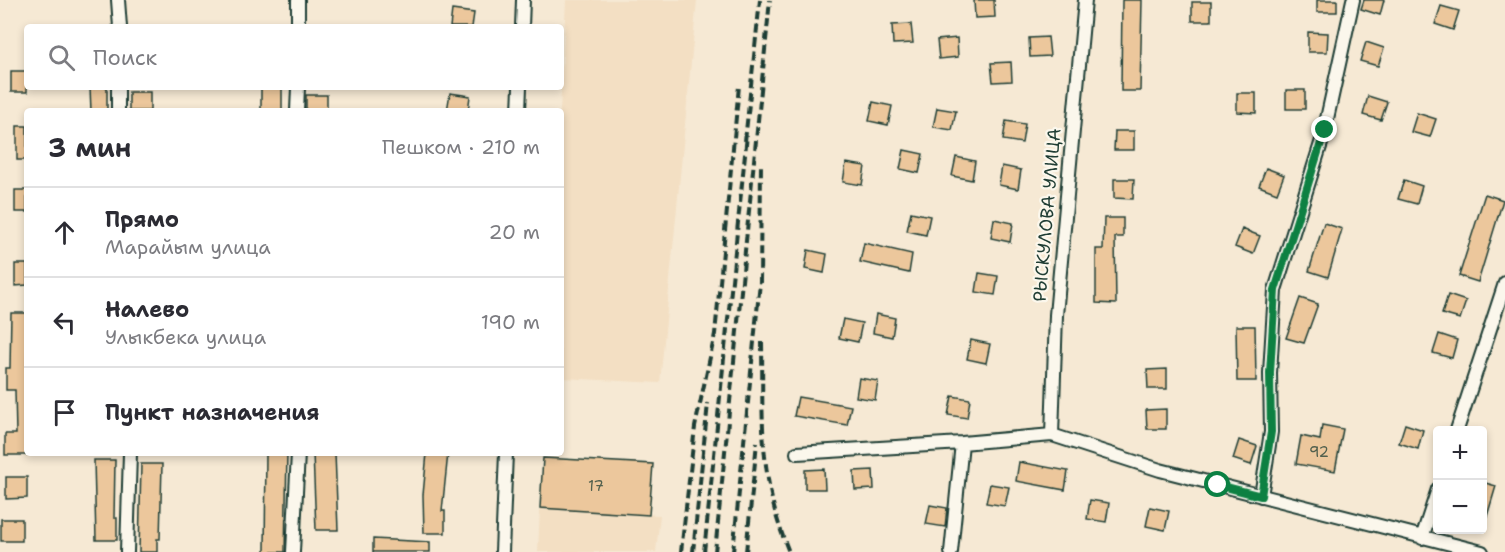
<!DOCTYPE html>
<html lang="ru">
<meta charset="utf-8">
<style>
body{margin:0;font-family:"Shantell Sans",sans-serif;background:#f2f2f3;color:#2b2b33}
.controls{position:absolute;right:18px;bottom:18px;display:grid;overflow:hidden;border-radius:6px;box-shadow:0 3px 9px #0003}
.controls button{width:54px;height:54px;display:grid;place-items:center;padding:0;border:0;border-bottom:2px solid #e1e1e2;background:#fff;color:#2b2b33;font:30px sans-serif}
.stop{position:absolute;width:18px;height:18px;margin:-14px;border:4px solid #0b8043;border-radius:50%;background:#fff}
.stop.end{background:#0b8043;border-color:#fff;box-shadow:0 2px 6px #0008}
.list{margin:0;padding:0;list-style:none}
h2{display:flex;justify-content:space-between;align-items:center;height:78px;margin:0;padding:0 24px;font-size:26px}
h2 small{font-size:20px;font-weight:400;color:#7c7c81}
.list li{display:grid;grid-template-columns:39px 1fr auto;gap:18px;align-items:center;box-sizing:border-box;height:90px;padding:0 24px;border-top:2px solid #e1e1e2}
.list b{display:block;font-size:22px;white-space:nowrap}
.list p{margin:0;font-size:20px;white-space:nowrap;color:#7c7c81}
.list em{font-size:20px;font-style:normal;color:#7c7c81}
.icon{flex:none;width:33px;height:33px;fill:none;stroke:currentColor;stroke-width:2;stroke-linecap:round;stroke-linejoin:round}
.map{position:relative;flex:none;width:1505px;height:552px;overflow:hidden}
.search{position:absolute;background:#fff;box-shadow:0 3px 9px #0003;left:24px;top:24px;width:540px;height:66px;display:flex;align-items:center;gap:15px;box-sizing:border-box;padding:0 21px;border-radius:6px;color:#7c7c81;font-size:22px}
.panel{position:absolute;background:#fff;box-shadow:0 3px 9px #0003;left:24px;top:108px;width:540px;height:348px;border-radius:6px}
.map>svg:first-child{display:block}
</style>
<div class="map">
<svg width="1505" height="552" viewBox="0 0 1505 552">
<rect width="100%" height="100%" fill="#f6e9d4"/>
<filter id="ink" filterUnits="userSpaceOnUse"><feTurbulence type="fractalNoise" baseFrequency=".0167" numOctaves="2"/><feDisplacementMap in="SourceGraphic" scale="12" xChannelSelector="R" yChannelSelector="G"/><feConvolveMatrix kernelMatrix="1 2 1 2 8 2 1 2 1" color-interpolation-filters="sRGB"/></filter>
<g filter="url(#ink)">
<!-- built -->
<path fill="#f3dfc3" d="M 566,0 L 697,0 L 660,383 L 561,378 L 560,111 Z
M 540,508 L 660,515 L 656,552 L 538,552 Z"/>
<!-- building -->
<path fill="#ecc79c" stroke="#1f3d34" stroke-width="1.5" d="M 974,0 L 994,0 L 995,17 L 975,18 Z
M 1122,0 L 1142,0 L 1140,91 L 1121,91 Z
M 1317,0 L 1337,0 L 1337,12 L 1317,12 Z
M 1364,0 L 1384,0 L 1380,15 L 1361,9 Z
M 1192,2 L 1211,2 L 1211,21 L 1192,21 Z
M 1441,6 L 1459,11 L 1453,30 L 1435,24 Z
M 452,10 L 474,13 L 472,27 L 450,27 Z
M 911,24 L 913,43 L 893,44 L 892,25 Z
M 1308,32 L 1328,33 L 1327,52 L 1308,52 Z
M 1048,37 L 1050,56 L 1030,57 L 1029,38 Z
M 957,38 L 958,57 L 939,59 L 937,40 Z
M 1366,42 L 1384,48 L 1378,66 L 1360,61 Z
M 1011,62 L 1012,81 L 993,82 L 991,63 Z
M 11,71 L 27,71 L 27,92 L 11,92 Z
M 90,87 L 107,87 L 107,111 L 91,111 Z
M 261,87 L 282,87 L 282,111 L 261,111 Z
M 1286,90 L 1305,90 L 1305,109 L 1286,109 Z
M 129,92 L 150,92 L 150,111 L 129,111 Z
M 450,93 L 470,96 L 468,111 L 447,111 Z
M 1237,93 L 1256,93 L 1256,113 L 1237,112 Z
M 306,95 L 327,95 L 327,111 L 306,111 Z
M 1368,96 L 1387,102 L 1381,120 L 1363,115 Z
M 873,102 L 892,106 L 888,125 L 869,121 Z
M 937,108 L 956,111 L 952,130 L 933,127 Z
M 1417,113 L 1436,119 L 1430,137 L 1411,132 Z
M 1006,121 L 1025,124 L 1022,143 L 1003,140 Z
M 17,126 L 27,126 L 27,160 L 17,160 Z
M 1115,131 L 1134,131 L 1134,150 L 1114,150 Z
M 904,150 L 923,154 L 919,173 L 900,169 Z
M 956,157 L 975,161 L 972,180 L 952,176 Z
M 846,163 L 865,166 L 862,185 L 843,182 Z
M 1002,166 L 1021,170 L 1018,189 L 999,185 Z
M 1266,168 L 1284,175 L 1277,193 L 1259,186 Z
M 1114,179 L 1134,179 L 1133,199 L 1114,198 Z
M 1404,180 L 1422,186 L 1417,204 L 1398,199 Z
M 15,190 L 27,190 L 27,212 L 15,212 Z
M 1485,194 L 1503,200 L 1478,282 L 1459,276 Z
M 911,212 L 930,216 L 926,235 L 907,231 Z
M 1104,218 L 1123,218 L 1123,237 L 1115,237 L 1116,304 L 1096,303 L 1096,249 L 1103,249 Z
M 994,219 L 1013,223 L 1010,242 L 991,238 Z
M 1324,223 L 1342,229 L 1328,277 L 1309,271 Z
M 1242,229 L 1260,236 L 1253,254 L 1235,247 Z
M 864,243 L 912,254 L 909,273 L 860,262 Z
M 808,250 L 827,254 L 824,273 L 805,269 Z
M 15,264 L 27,264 L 27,285 L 15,286 Z
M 979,273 L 998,276 L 995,295 L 976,292 Z
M 1448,295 L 1466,301 L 1460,319 L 1442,314 Z
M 1300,298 L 1318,304 L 1304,343 L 1286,338 Z
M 11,313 L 27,313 L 26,455 L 5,455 L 5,434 L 16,434 L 15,390 L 6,390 L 6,368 L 10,368 Z
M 876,314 L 895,318 L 892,337 L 873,333 Z
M 843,319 L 862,323 L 858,342 L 839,338 Z
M 1236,326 L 1255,326 L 1256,381 L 1237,381 Z
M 1439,334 L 1457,340 L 1452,358 L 1433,353 Z
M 971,340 L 990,344 L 986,363 L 967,359 Z
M 1167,369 L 1167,389 L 1148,389 L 1147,370 Z
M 859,378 L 878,381 L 875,400 L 856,397 Z
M 952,396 L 970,399 L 967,418 L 948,415 Z
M 798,397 L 851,406 L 847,425 L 794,416 Z
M 1166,409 L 1166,429 L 1147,429 L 1146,410 Z
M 1405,424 L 1423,430 L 1418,449 L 1399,443 Z
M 1322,425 L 1343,429 L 1335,471 L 1296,464 L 1301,436 L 1320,440 Z
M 1239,440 L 1257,446 L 1251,465 L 1233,459 Z
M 266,453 L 287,453 L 285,552 L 265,552 Z
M 313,453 L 335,453 L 338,530 L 316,530 Z
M 427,453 L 448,453 L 442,511 L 445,511 L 445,533 L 424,533 L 423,495 Z
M 543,458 L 653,464 L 649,515 L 540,508 Z
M 94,460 L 115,460 L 114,518 L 117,518 L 117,540 L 96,540 Z
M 1019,462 L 1068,471 L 1065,490 L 1016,481 Z
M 141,464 L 162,464 L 160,539 L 157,539 L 157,552 L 139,552 Z
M 824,469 L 825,489 L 805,489 L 805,470 Z
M 873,470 L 874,489 L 855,490 L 854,471 Z
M 6,477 L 27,477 L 27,498 L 6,499 Z
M 1482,482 L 1496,486 L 1485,523 L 1482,522 Z
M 990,484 L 1009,487 L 1005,506 L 986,503 Z
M 1090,500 L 1109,503 L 1106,522 L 1087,519 Z
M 930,505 L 947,508 L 945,527 L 926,524 Z
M 1150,507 L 1169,511 L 1165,530 L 1146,526 Z
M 1,519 L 22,519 L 22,541 L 1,541 Z
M 373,539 L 430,542 L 430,552 L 373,552 Z"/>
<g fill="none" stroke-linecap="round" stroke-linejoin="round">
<!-- street casing -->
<g stroke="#1f3d34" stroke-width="16">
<path id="street" d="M 118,0 L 120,27
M 298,27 L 298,0
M 522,27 L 523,0
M 118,87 L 118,111
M 297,111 L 298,87
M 519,111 L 520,87
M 1457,430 L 1505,283
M 1052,435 L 1056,315 L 1085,0
M 797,453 L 962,443 L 1052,435 L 1160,470 L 1482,552
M 1261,496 L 1271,432 L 1270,373 L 1275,290 L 1323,137 L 1353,0
M 1422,538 L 1438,489
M 127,552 L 130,453
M 293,552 L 298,453
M 502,552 L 506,453
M 951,552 L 962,443"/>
</g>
<!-- street -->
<use href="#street" stroke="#fbf7ec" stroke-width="12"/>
<!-- rail -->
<path stroke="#1f3d34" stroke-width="4" stroke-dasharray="9 4.5" stroke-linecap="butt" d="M 745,141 L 760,0
M 762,342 C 763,421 758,477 789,552
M 681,552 L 695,427 L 715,334 L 739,86
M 693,552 L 708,403
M 704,552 L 747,135
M 715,552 L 770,0
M 733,552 L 760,282 L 761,163
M 746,552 L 757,442"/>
</g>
</g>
<g fill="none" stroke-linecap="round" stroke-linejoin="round" filter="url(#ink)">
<!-- route -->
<path stroke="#0b8043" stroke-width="8" d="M 1218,485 L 1261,496 L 1271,432 L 1270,373 L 1275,290 L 1325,130"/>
</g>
<g text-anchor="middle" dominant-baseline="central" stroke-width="4.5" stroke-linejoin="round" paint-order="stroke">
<!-- number labels -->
<g font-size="15" fill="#52604e">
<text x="1319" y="452">92</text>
<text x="596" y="486">17</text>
</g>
<!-- street labels -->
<g font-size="18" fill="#1f3d34" stroke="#fbf7ec">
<text transform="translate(1047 215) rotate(-85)">РЫСКУЛОВА УЛИЦА</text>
</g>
</g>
</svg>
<div class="controls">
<button>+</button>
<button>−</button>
</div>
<div class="stop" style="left:1218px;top:485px"></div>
<div class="stop end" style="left:1325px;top:130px"></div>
<div class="search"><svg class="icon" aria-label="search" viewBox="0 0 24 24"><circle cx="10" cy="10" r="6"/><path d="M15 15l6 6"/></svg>Поиск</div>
<section class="panel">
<h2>3 мин<small>Пешком · 210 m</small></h2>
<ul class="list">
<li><svg class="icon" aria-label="ahead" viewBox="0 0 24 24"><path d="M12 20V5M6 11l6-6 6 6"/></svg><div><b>Прямо</b><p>Марайым улица</p></div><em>20 m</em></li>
<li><svg class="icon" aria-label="left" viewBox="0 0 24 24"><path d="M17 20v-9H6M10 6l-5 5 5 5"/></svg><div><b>Налево</b><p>Улыкбека улица</p></div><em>190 m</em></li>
<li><svg class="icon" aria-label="arrive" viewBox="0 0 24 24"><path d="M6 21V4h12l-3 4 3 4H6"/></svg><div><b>Пункт назначения</b></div></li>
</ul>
</section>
</div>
